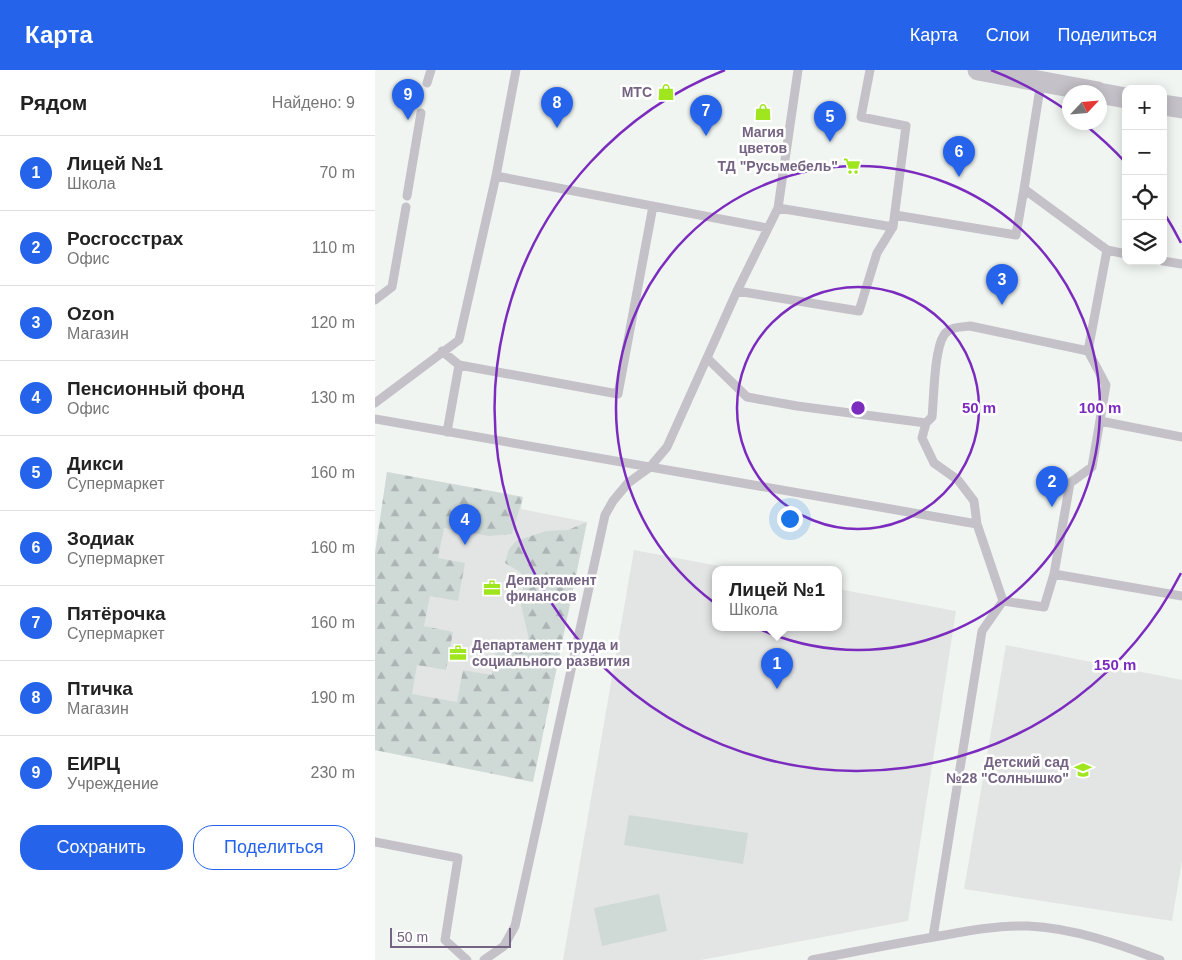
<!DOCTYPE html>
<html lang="ru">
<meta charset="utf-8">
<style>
body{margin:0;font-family:Helvetica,sans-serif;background:#f6f6f6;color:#222}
.controls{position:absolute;right:15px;top:15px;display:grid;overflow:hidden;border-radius:10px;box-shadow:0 2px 12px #0003}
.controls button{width:45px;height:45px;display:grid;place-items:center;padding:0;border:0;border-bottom:1px solid #e0e0e0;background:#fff;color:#222;font:25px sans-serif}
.compass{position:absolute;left:687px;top:15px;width:45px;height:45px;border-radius:50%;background:#fff;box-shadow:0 2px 12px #0003;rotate:64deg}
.scale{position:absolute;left:15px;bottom:12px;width:121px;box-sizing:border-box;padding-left:5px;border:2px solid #746382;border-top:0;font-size:14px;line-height:18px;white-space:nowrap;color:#746382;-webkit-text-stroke:4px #fff;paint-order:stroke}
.you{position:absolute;left:414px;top:448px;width:18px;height:18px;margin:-12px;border:4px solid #fff;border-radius:50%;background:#1a73e8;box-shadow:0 0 0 8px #1a73e833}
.badge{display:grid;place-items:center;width:32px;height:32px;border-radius:50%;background:#2563eb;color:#fff;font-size:16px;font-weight:700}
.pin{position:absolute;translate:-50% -41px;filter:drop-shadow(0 1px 2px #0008)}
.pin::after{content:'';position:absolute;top:26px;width:18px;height:15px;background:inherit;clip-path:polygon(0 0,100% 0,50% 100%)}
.popup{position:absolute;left:337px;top:496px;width:130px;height:65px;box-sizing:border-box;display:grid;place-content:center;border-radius:10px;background:#fff;filter:drop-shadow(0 1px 4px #0005);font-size:16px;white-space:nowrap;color:#767676}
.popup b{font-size:19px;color:#222}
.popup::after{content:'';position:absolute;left:50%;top:100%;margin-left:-10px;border:10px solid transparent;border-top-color:#fff}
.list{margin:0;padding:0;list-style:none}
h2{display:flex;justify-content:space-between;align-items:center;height:65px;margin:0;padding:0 20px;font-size:21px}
h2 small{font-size:16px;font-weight:400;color:#767676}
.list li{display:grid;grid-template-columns:32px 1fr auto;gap:15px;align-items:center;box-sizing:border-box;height:75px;padding:0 20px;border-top:1px solid #e0e0e0}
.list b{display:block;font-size:19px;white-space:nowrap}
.list p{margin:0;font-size:16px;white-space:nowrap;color:#767676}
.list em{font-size:16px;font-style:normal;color:#767676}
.actions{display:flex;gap:10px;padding:15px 20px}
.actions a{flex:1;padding:11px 0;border:1px solid #2563eb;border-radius:20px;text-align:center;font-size:18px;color:#2563eb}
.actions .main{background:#2563eb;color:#fff}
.icon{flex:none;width:28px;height:28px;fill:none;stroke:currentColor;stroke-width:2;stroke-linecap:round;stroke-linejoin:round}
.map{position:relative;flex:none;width:807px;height:890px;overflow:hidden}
header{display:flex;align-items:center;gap:30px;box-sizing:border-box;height:70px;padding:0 25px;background:#2563eb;color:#fff}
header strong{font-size:24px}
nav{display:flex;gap:28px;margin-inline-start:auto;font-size:18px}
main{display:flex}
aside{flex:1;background:#fff}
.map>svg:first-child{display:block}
</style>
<header>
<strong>Карта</strong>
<nav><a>Карта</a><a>Слои</a><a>Поделиться</a></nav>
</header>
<main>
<aside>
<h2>Рядом<small>Найдено: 9</small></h2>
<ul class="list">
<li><span class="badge">1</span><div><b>Лицей №1</b><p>Школа</p></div><em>70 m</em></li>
<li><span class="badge">2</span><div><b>Росгосстрах</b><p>Офис</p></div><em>110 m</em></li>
<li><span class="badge">3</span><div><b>Ozon</b><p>Магазин</p></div><em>120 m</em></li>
<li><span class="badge">4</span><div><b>Пенсионный фонд</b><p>Офис</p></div><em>130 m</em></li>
<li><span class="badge">5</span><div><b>Дикси</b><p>Супермаркет</p></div><em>160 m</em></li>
<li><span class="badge">6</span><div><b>Зодиак</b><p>Супермаркет</p></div><em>160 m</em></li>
<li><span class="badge">7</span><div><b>Пятёрочка</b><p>Супермаркет</p></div><em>160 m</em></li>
<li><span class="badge">8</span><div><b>Птичка</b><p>Магазин</p></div><em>190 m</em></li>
<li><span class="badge">9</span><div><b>ЕИРЦ</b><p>Учреждение</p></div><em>230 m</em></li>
</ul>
<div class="actions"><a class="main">Сохранить</a><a>Поделиться</a></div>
</aside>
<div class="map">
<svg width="807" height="890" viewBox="0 0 807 890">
<defs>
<pattern id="forest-firs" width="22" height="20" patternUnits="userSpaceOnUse" patternTransform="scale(1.25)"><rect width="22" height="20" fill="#cfdad7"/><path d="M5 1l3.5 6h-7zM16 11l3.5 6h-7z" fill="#adb4b4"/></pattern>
</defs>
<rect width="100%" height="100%" fill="#f0f5f1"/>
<!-- built -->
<path fill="#e3e5e4" d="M 12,402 L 148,427 L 146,439 L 212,452 L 158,712 L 0,680 L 0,483 Z
M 259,480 L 365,500 L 341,500 L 341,558 L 463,558 L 463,519 L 581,541 L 533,851 L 326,890 L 188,890 Z
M 631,575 L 807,610 L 807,791 L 797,851 L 589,819 Z"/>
<!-- forest -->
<path fill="url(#forest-firs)" d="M 12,402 L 148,427 L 137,464 L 114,466 L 69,458 L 63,488 L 90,493 L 83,531 L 55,526 L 49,556 L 78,562 L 71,600 L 42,595 L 37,624 L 82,632 L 88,600 L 117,605 L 122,574 L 155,574 L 145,530 L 150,510 L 145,502 L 130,493 L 134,479 L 141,471 L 171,461 L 193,460 L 212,452 L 158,712 L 0,680 L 0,483 Z"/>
<!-- pitch -->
<path fill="#cfdad7" d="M 254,745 L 373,763 L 368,794 L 249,775 Z
M 284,824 L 292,861 L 227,876 L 219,838 Z"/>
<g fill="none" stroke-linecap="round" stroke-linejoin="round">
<!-- service -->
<path stroke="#c5c1c8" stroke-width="9" d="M 666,12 L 649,119 L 732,180 L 751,184
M 52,13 L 56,0
M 121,106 L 392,158
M 32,126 L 46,43
M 403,138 L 518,157 L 531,56 L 486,47 L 495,0
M 520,145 L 641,165 L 649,119
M 732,180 L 713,281 L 731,315 L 717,397 L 695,413 L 679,504 L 807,526
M 788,191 L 807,194
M 362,221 L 484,241 L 502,183 L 518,157
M 0,230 L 17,217 L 31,137
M 67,281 L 84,295 L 243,324 L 278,136
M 332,288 L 372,327 L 422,336 L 551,353 L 557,347 C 559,328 559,280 569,265 C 574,257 586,257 595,256 L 713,281
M 0,333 L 84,270 L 121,106 L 141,0
M 0,349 L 602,454 L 628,531 L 669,537 L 679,504
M 725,351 L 807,367
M 551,353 L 547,368 L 559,393 L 583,410 L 599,431 L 602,454
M 72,362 L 84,295
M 0,772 L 83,788 L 70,870 L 92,890
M 558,867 L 607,561 L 628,531
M 109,890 L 129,876 L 140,856 L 230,445 L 238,431 L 253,413 L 275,397 L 292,377 L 362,221 L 403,138 L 423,0
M 437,890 C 477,882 518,874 559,867 C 591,861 622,855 653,856 C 698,858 744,874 785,890"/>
<!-- tertiary -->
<path stroke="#c5c1c8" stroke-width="21" d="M 603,0 L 723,22
M 724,23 L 751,28
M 788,35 L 807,38"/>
</g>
<!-- distance rings -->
<g fill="none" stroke="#7b2cbf" stroke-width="2.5">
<circle cx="483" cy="338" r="121"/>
<circle cx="483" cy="338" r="242"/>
<path d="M806 503A363 363 0 1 1 350 0M616 0A363 363 0 0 1 694 42M709 54A363 363 0 0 1 751 93M789 143A363 363 0 0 1 806 173"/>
</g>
<!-- icons -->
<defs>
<g id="shop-bare" transform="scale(1.35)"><path d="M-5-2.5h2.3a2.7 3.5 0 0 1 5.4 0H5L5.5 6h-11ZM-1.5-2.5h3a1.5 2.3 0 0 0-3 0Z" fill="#a0e61f" stroke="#fff" stroke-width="2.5" paint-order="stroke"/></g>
<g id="supermarket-bare" transform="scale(1.35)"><path d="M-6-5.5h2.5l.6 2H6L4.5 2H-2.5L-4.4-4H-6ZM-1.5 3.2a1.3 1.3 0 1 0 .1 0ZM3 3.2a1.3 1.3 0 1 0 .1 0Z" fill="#a0e61f" stroke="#fff" stroke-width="2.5" paint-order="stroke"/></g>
<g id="office-bare" transform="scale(1.35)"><path d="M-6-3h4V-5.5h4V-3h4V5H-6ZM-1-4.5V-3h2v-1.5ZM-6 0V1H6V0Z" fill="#a0e61f" stroke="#fff" stroke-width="2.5" paint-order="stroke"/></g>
<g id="school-bare" transform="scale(1.35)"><path d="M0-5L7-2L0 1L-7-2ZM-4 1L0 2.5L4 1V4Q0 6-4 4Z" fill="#a0e61f" stroke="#fff" stroke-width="2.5" paint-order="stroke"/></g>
</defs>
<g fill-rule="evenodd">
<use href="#shop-bare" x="291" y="22"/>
<use href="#shop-bare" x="388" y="42"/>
<use href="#supermarket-bare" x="477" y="96"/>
<use href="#office-bare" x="117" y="518"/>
<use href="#office-bare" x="83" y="583"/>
<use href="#school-bare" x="708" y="700"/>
</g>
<g text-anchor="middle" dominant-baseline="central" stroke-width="5" stroke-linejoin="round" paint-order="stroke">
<!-- poi labels -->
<g font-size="14" font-weight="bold" fill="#746382" stroke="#fff" text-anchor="end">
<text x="277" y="22">МТС</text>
<text x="388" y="62" text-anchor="middle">Магия<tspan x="388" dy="16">цветов</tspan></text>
<text x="463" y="96">ТД "Русьмебель"</text>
<text x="131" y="510" text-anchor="start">Департамент<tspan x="131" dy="16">финансов</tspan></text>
<text x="97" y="575" text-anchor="start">Департамент труда и<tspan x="97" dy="16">социального развития</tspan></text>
<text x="694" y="692">Детский сад<tspan x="694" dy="16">№28 "Солнышко"</tspan></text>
</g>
</g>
<circle cx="483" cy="338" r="8" fill="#7b2cbf" stroke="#fff" stroke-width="2.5"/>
<g font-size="15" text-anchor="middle" font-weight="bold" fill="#7b2cbf" stroke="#fff" stroke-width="5" stroke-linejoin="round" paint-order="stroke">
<text x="604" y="343">50 m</text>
<text x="725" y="343">100 m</text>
<text x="740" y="600">150 m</text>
</g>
</svg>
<div class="controls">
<button>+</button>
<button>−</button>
<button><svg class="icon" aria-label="locate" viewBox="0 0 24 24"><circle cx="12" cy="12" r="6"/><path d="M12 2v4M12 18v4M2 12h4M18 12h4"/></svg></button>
<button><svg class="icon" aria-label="layers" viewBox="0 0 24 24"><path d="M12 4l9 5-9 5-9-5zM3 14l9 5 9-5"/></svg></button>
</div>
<svg class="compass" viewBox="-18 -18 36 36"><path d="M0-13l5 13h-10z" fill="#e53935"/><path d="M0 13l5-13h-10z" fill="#767676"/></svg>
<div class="scale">50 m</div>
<div class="you"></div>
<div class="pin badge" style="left:402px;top:619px">1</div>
<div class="popup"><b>Лицей №1</b>Школа</div>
<div class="pin badge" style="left:677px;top:437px">2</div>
<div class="pin badge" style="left:627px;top:235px">3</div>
<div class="pin badge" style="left:90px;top:475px">4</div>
<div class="pin badge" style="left:455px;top:72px">5</div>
<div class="pin badge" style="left:584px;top:107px">6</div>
<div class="pin badge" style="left:331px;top:66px">7</div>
<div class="pin badge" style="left:182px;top:58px">8</div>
<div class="pin badge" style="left:33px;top:50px">9</div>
</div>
</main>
